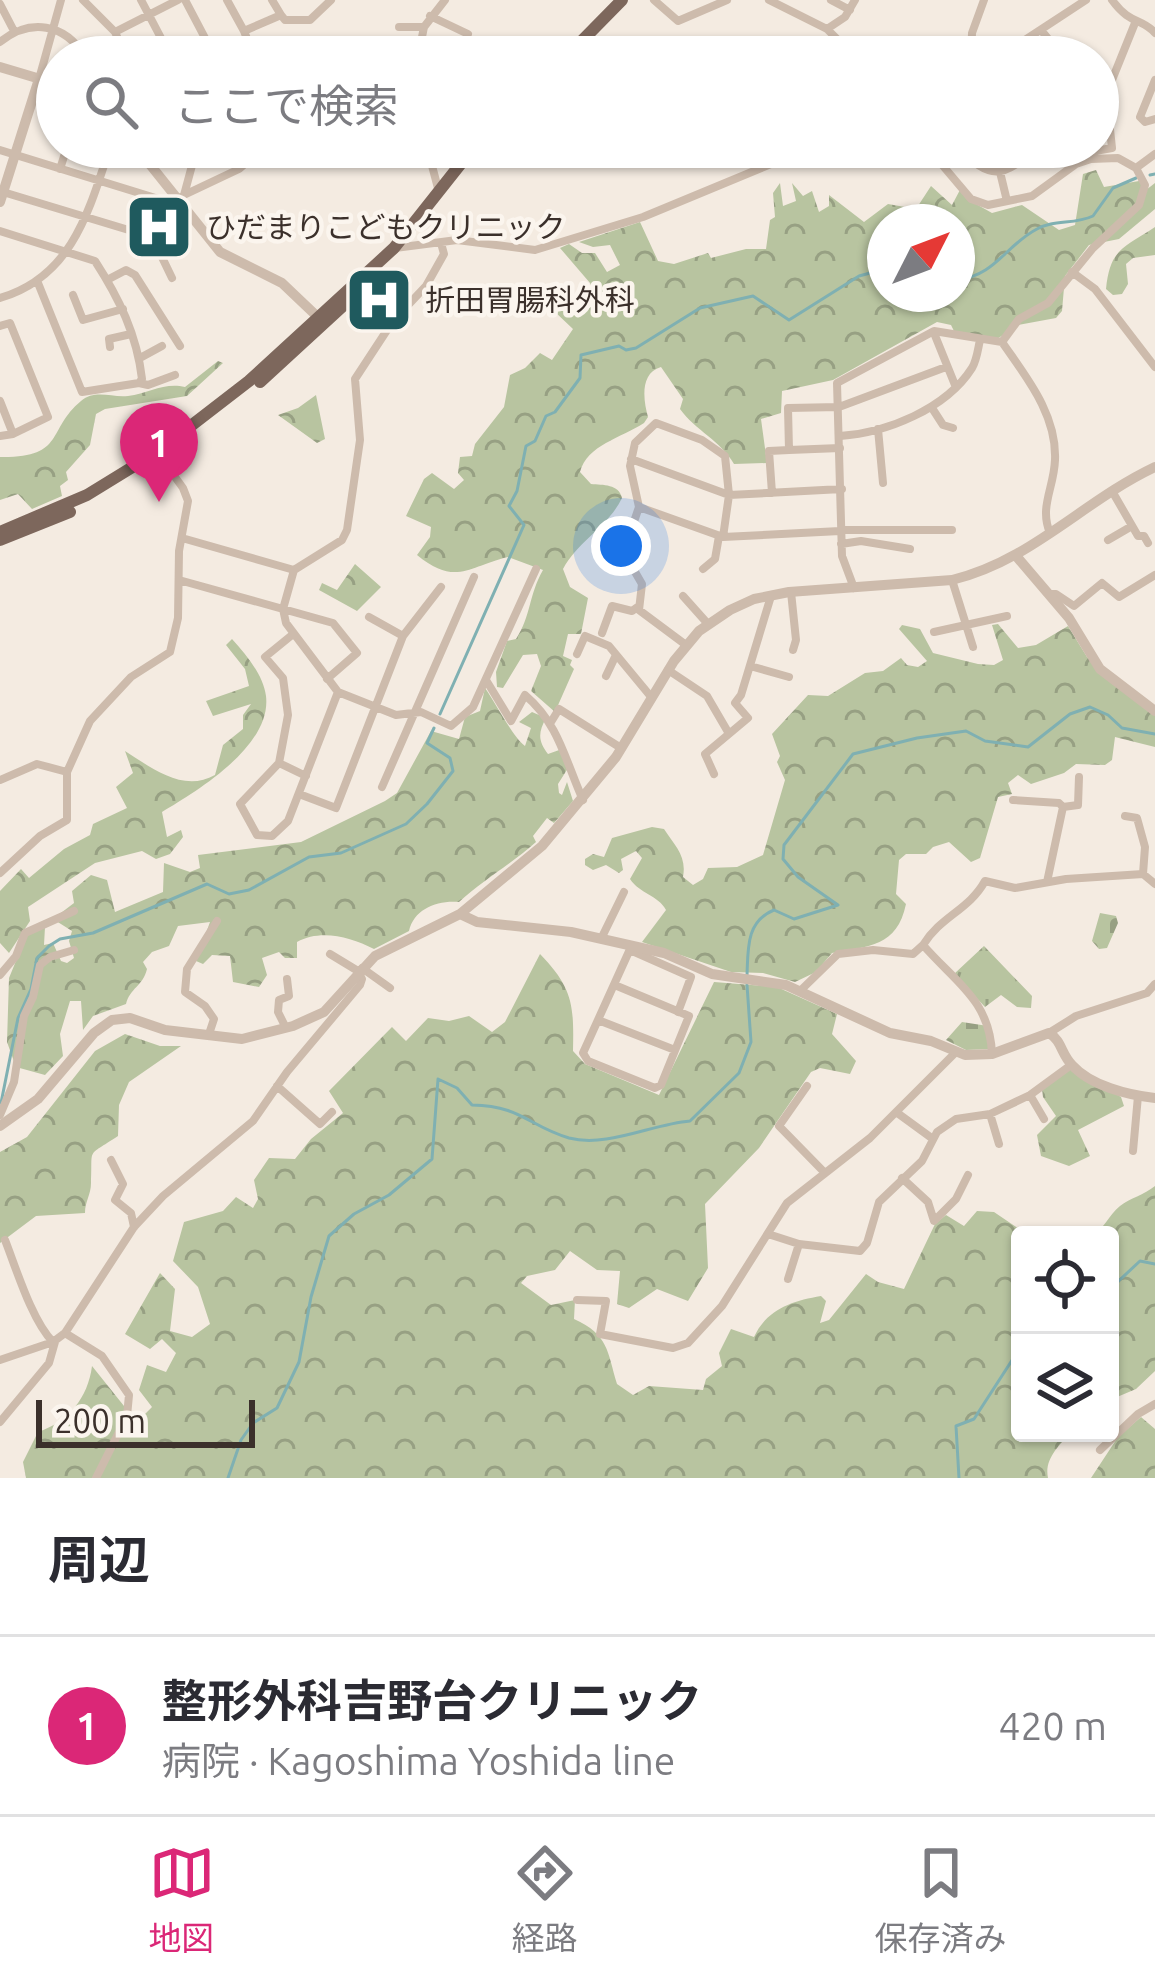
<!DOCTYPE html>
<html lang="ja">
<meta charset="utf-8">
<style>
body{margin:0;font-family:Ubuntu,"Noto Sans JP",sans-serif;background:#f7f7f7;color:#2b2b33}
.controls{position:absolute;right:36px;bottom:36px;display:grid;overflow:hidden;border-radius:12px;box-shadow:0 3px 9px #0004}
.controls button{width:108px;height:108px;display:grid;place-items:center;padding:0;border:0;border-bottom:3px solid #e1e1e2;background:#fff;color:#2b2b33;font:60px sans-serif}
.compass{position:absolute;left:867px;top:204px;width:108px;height:108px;border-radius:50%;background:#fff;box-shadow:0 3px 9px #0004;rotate:48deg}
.scale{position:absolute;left:36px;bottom:30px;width:219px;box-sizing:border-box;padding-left:12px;border:6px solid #3b302b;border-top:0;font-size:33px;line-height:42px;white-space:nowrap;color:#3b302b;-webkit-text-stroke:9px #fbf5ee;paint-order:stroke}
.you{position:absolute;left:621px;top:546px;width:42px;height:42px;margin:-30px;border:9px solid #fff;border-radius:50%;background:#1a73e8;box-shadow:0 0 0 18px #1a73e833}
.badge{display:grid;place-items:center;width:78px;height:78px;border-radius:50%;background:#db2777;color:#fff;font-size:39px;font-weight:700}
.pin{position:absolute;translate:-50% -99px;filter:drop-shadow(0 3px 6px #0008)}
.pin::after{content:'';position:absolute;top:63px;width:42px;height:36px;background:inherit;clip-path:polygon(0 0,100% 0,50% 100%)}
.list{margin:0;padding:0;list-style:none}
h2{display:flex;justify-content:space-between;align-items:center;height:156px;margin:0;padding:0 48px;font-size:51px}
h2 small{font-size:39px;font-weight:400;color:#7c7c81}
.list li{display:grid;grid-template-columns:78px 1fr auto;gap:36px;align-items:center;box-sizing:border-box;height:180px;padding:0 48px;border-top:3px solid #e1e1e2}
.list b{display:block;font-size:45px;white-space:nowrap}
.list p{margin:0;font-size:39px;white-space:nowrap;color:#7c7c81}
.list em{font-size:39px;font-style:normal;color:#7c7c81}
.icon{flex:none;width:66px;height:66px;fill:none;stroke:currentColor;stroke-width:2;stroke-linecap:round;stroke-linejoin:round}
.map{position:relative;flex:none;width:1155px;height:1478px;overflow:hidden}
.search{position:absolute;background:#fff;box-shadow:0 3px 9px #0004;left:36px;right:36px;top:36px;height:132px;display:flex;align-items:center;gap:30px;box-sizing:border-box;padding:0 42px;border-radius:66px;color:#7c7c81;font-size:45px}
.sheet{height:336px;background:#fff}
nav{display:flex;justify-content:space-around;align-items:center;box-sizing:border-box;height:168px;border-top:3px solid #e1e1e2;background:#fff;font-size:33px;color:#7c7c81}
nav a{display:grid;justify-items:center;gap:6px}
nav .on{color:#db2777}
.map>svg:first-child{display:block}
</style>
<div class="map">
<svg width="1155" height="1478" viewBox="0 0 1155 1478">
<defs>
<pattern id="grass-tufts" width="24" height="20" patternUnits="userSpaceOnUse" patternTransform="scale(3)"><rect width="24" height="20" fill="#b8c4a0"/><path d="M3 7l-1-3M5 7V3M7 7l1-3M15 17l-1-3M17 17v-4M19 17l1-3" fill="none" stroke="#97a083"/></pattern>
<pattern id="forest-crowns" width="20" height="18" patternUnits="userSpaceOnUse" patternTransform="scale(3)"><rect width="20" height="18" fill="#b8c4a0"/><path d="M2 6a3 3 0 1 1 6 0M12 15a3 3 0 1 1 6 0" fill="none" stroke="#97a083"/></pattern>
<pattern id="cemetery-stones" width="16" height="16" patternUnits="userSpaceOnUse" patternTransform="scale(3)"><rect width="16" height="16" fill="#b8c4a0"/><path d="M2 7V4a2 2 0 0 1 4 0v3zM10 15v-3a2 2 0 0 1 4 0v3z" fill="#97a083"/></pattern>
</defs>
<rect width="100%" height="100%" fill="#f4ebe1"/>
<!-- grass -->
<path fill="url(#grass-tufts)" d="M 984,946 L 1032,996 L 1031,1008 L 1017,1007 L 1001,995 L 985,1007 L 954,974 Z"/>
<!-- forest -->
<path fill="url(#forest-crowns)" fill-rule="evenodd" d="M 1096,170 L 1104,187 L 1139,181 L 1146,190 L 1155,183 L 1155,209 L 1119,239 L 1089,245 L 1065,276 L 1062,311 L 1056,318 L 1018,325 L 997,339 L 954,331 L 951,325 L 937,322 L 833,380 L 782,391 L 781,413 L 761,419 L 767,463 L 734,464 C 721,441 695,430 680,409 L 683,399 L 661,367 C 640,373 643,399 648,417 L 644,423 C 621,438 587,445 580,472 L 591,484 C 603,485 619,484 622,498 C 608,527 578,541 563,569 L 570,587 L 588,598 L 581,634 L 568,634 L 563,656 L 572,660 L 570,665 L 574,669 L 555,712 L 531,691 L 541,666 L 537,654 L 523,655 L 503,688 L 497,687 L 496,672 L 507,641 L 516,639 C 531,616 529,594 543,570 L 508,557 C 469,566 456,587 417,555 L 430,537 L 431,527 L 406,516 L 424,479 L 432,473 L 454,489 L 464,480 L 458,473 L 460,457 L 472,456 L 475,444 L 504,407 L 510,375 L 525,368 L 540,353 L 552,360 L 573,329 L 554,311 L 570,299 L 598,302 L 590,283 L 560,248 L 569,244 L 582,253 L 595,253 L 607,272 L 620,265 L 610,245 L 593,247 L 579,242 L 640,222 L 658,261 L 674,264 L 708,253 L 711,258 L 746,249 L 766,249 L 770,220 L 775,217 L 773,193 L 780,183 L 783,206 L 796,201 L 792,183 L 803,196 L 812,191 L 819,212 L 829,206 L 829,195 L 864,222 L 888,204 L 916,209 L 931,186 L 952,205 L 961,188 L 976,204 L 992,213 L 1022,205 L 1059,230 L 1075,225 L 1083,174 ZM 885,222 L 957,222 L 957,294 L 885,294 Z
M 1155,227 L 1155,255 L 1133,258 L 1126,264 L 1128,284 L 1122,294 L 1113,295 L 1106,289 C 1110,248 1124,248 1155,227 Z
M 218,361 L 223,363 L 187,396 L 105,409 L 96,414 L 90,445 L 66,472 L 68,480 L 60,486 L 62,496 L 32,509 L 18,494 L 0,500 L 0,457 C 66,458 46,430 81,401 C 95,389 112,398 128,396 C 149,393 165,382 185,387 Z
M 316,395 L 325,439 L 317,443 L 278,415 L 298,408 Z
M 355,564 L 381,587 L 357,611 L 319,590 L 322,583 L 337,590 Z
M 998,624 L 1018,648 L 1036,645 L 1068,626 L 1087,657 L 1155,715 L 1155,747 L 1115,737 L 1112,760 L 1105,765 L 1076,764 L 1064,773 L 1031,784 L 1018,775 L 1008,783 L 1012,794 L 998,797 L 980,858 L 971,862 L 949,842 L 933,847 L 926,854 L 906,854 L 899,860 L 896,894 L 906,904 C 897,947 869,946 832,953 L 816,972 L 795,982 L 763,973 L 731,972 L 642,942 L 666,910 C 658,895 640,894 630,879 L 642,858 L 636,851 L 621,859 L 623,870 L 619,873 L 606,865 L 593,870 L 585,865 L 585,859 L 593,854 L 604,857 L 612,838 L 652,827 L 664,829 C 675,846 687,856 683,877 L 693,885 L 703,879 L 708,868 L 737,867 L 763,855 L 785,780 L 777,762 L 780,756 L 772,734 L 808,695 L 828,696 L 865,673 L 883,671 L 901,658 L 907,665 L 918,667 L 927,661 L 899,629 L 902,625 L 920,629 L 933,653 L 978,664 L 994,665 L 1003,660 L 992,625 Z
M 232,639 C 246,655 263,674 266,696 C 272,746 197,791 162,812 L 167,837 L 181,830 L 183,837 L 170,854 L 156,859 L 142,851 L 95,863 L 28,907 L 30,921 L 9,953 L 0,943 L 0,891 L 21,869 L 29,878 L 64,849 L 90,835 L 93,824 L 127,808 L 116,787 L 133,773 L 125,751 C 152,768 183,793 215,775 L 223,745 L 243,729 L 243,715 L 251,704 L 213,716 L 206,701 L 249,686 L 245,669 L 226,645 Z
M 485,688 C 497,705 512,736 525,746 L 531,728 L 519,722 L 532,712 L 546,718 C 538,733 538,741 548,754 L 562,749 L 570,765 L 558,784 L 559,793 L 562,795 L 567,782 L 573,801 L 554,823 L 547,818 L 533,836 L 536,842 C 510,865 484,879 459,902 C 437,900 414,909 409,931 L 374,949 C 350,937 321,929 297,942 L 297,958 L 285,958 L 279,952 L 262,958 L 267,975 L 259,987 L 233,982 L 230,956 L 212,955 L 203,964 L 196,961 L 210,922 L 178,926 L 169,946 L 152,952 L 143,962 L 147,969 C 143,986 130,988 126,1004 L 93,1016 L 83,1030 L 81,1001 L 70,1001 L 60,1034 L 63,1056 L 45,1075 L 16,1067 L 7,1042 L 9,978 L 27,934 L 45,927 L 44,945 L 53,943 L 61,961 L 67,963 L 74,958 L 69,941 L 72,931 L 53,919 L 74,903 L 72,891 L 91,875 L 107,880 L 115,912 L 163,892 L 164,863 L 190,872 L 200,868 L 198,855 L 301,842 L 385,801 L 397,793 L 431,731 L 459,739 L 465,717 L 480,711 Z
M 540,954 C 573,988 574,1005 573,1051 L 585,1064 L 659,1095 L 714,982 L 777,987 L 837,1014 L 832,1034 L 856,1061 L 850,1074 L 820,1068 L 811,1072 L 759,1148 L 705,1204 L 708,1268 L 688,1301 L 657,1289 L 629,1308 L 617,1304 L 620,1271 L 597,1270 L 570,1251 L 555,1270 L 527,1276 L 521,1283 L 551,1305 L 575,1300 L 574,1319 C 609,1335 607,1351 617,1384 L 633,1395 L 649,1386 L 703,1390 L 706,1379 L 722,1366 L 719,1353 L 731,1329 L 754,1337 C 767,1309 792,1301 821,1296 L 826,1301 L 820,1323 L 829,1320 L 866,1274 L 878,1282 L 904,1289 L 935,1224 L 946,1215 L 964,1226 L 977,1211 L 994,1212 L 1028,1235 L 1020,1235 L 1020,1433 L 1070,1433 C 1059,1446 1044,1459 1048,1478 L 26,1478 L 23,1462 L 38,1432 C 68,1422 88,1398 92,1366 L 132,1416 L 145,1414 L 152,1407 L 139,1390 L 147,1365 L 166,1372 L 176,1353 L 162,1339 L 150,1349 L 125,1334 L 160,1273 L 175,1289 L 170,1331 L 192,1337 L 210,1324 L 198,1287 L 173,1261 L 184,1222 L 223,1211 L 236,1197 L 253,1208 L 258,1199 L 254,1180 L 269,1158 L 295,1159 L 311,1139 L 343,1113 L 329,1091 L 392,1027 L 406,1041 L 428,1018 L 449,1021 L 469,1016 L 492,1032 L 505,1022 Z
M 125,1034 L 160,1046 L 181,1046 L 129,1082 L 119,1105 L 118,1136 C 85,1158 93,1146 91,1183 C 91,1195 85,1201 85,1213 L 36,1216 L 0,1243 L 0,1152 L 27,1137 L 95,1051 Z
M 1070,1067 L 1121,1097 L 1124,1106 L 1078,1130 L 1090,1156 L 1069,1166 L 1041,1156 L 1037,1135 L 1056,1116 L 1043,1097 L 1042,1089 Z
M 1155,1186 L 1155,1371 L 1136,1389 L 1110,1400 L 1110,1235 L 1092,1235 C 1105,1228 1108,1216 1120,1206 C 1130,1198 1144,1195 1155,1186 Z
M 1141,1417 L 1155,1429 L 1155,1478 L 1091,1478 L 1118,1437 Z"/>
<!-- cemetery -->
<path fill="url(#cemetery-stones)" d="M 1100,913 L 1116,916 L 1118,923 L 1107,948 L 1099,949 L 1092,941 Z
M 962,1022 L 988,1026 L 989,1049 L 966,1050 L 946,1040 Z"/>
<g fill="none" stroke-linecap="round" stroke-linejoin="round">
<!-- stream -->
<path stroke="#7fb0b2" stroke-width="3" d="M 1150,175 L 1155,174
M 957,280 C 995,276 1006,245 1037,229 C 1054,219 1074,225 1093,216 L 1113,188 L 1136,178
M 440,714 L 524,525 L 509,506 L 517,491 L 526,446 L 535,441 L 546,416 L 555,412 L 580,378 L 581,355 L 619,346 L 626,350 L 636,348 L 700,308 L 753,296 L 789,320 L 859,276 L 885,269
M 747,976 C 748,949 746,921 774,910 L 794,919 L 838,905 L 798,877 L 783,859 L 784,845 L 853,754 L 917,738 L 966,731 L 985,741 L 1028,747 L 1070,714 L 1090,707 L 1108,715 L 1122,728 L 1155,734
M 1,1103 L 18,1018 L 31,989 L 37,958 L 49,946 L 60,939 L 93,933 L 207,884 L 229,894 L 249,890 L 309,857 L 341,853 L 406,824 L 427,804 L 453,771 L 450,758 L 427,743 L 434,728
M 1110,1289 L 1140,1261 L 1155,1264
M 228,1478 L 241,1440 L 253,1423 L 277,1408 L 299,1362 L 311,1297 L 329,1236 L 354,1214 L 389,1195 L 432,1159 L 438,1079 L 457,1088 L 472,1105 C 522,1106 528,1126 569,1138 C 607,1148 652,1124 690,1121 L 739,1073 L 751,1042 L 747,985
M 959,1478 L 956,1426 L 974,1419 L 1020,1348"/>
<!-- minor -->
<path stroke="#cdbbac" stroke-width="8" d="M 83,0 L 115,32 L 126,57
M 141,0 L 171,57
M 185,0 L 215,57
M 227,0 L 244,31
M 654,0 L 678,21 L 727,0
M 769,0 L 827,29 L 855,57
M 831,0 L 850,10
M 1112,0 C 1130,25 1142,18 1155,33
M 0,4 L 14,31
M 281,15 L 285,20 L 310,20 L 331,0
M 430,16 L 468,34
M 399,27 L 424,27
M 827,29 L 845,17 L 855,0
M 1041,30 L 1063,57
M 115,32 L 178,0
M 0,42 C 30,18 65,23 85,57
M 100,57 L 124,49
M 254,57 L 244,31 L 281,15 L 272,0
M 288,57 L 310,49
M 418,57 L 424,27 L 445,0
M 971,57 L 972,33 L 984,0
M 999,57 L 1086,0
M 1098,76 L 1112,80 L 1135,23
M 39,79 L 61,0
M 1155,80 L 1140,117 L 1145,122 L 1155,119
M 427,147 L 439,192
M 927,147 L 971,199 L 988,205 L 1032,196 L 1076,164 L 1091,159 L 1118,158 L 1136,168 L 1155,154
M 958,147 C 989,180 1004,179 1036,147
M 0,150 L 162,200 L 175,200
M 1077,163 L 1084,153 L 1112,148 L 1108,111
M 150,164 L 157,147
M 60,169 L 67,147
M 1000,172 L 1007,201
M 3,192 L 132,231 L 184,195 L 197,147
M 184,195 L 239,169 L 246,163 L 249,147
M 145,222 L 172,278
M 0,231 L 95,261 C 119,298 137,335 142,379 L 139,383 L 82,392 L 38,283
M 441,243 L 444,254 L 426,286 L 393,321 L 355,379 L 360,440 L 347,530 L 342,540 L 294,570 L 283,609 L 286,623 L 338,692 L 396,715 L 421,712 L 451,726 L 473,707 L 536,569
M 395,248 L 457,240 L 535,250 L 643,217 L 812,147
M 1072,272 L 1095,289 L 1155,367
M 107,280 L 126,270 L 135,275 L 180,346
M 73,295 L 83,320 L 123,309
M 0,298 C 72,277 89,211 110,147
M 0,326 L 10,323 L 48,417 L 13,434 L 0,436
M 934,333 L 955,385
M 1002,342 L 1019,319 L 1048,303 L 1093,248 L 1139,205 L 1145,185 L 1136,168
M 1002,342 C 1026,377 1057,414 1055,460 C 1054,488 1039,507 1050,533
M 110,347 L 109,339 L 131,334
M 140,358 L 162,346
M 139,383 L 148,385 L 175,375
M 0,401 L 13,434
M 932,408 L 943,425 L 953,428
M 878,429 L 883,483
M 840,436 C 886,433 946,409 972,368 C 977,360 978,348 980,340
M 789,450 L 840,448
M 631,459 L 729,495 L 842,489
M 1112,491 L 1138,536 L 1144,536 L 1148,543
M 772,493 L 769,451 L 789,450 L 788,408 L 839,407 L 946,367
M 639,507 L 723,537 L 840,531
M 841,530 L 952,530
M 182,538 L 294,570
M 1108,540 L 1132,526
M 841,544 L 861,541 L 910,549
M 703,569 L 715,559 L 719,536
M 179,580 L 333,623 L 357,653 L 327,679
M 952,580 L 973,647
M 854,588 L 842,556 L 837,383 L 934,331 L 1002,342
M 791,592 L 796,640 L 793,650
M 1049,594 L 1056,594 L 1074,606 L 1102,583 L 1119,597 L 1155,575
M 683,596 L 708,624
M 369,617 L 403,636
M 934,632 L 1007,616
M 602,633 L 612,606 L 632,611 L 639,606
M 292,635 L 265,657 L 283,678 L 288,715 L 279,763 L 240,804 L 257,835 L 272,836 L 288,821 L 338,692
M 686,645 L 639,610 L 642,584 L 627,558 L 626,545 L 639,507 L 630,466 L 635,443 L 656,423 L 702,440 L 725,456 L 729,495 L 723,537
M 577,654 L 585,636 L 609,646 L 652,698
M 750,666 L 789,677
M 668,670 L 707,696 L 728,732
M 606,676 L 615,657
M 486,680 L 511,721 L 525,695 C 559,724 565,760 583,800
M 551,722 L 559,709 L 621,748
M 279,763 L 306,776
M 714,774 L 705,754 L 748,718 L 735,703 L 741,695 L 771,596
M 0,780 L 37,764 L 67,772 L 90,721 L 131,677 L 170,652 L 178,618 L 179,551 L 188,501 L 183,488 L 157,452
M 382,787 L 474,577
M 299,794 L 336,808 L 403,636 L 441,587
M 1013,800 L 1059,803 L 1063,807
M 1125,816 L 1137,818 L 1145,847 L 1143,874
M 0,873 L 40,836 L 67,820 L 67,772
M 1047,882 L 1063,807 L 1078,805 L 1079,777
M 601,939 L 624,892
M 630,950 L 691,977 L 678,1012
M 362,968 L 390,988
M 0,975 L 16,956 L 25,933 L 74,911
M 617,986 L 689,1016 L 661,1085 L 655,1088 L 588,1061 L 583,1053 L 631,947
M 800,991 L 838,954 L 873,950 L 913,954 L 923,945
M 598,1020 L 675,1050
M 286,1028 L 278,1012 L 279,1000 L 289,996 L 287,979
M 1049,1033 L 1076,1016 L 1147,993 L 1155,984
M 209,1034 L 214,1019 L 205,1006 L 185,992 L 187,969 L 217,921
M 992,1054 C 990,1000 955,982 923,945 C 941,916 969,910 985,881 L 1015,888 L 1066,879 L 1143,874 L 1155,884
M 277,1086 L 320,1124 L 332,1112
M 807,1086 L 779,1126 L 824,1172
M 1030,1095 L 1044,1119
M 896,1112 L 933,1139
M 990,1114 L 1030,1095 L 1071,1065
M 0,1115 L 14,1082 L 24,1016 L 33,997 L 40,965 L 50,957 L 74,950
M 1133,1151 L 1138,1096
M 111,1160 L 123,1184 L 115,1200 L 131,1213 L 134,1227
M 902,1178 L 928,1202 L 934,1221 L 956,1199 L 968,1175
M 768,1234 L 799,1244 L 860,1251 L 867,1243 L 879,1202 L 922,1161 L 937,1132 L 956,1119 L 990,1114 L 999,1144
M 5,1240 C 16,1268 32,1321 53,1342
M 788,1279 L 799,1244
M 577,1300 L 606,1301 L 600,1334 L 673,1348 L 688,1343 L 722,1306 L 787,1203 L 870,1138 L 955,1053
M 65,1333 L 102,1356 L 129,1395 L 127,1416 L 96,1478
M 0,1360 L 53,1342 L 65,1333 L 134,1227 L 163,1196 L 253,1121 L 287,1072 L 360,985 L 362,979 L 358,971 L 330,954
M 0,1422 L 49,1363 L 55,1342
M 1100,1450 L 1138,1414 L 1155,1404"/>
<!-- tertiary -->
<path stroke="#cdbbac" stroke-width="10" d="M 0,67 L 57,84
M 136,147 L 220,252 L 282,283 L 323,322
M 0,202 L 39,79
M 1017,557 L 1069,618 L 1100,669 L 1155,711
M 460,914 L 477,922 L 571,932 L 664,953 L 712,974 L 786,985 L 890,1033 L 931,1041 L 965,1055 L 992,1054 L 1049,1033 C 1062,1041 1061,1054 1072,1065 C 1091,1086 1128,1095 1155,1098
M 0,1126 L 38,1099 L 94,1033 L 112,1020 L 130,1018 L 165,1030 L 242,1039 L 293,1026 L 324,1012 L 375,956 L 460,914 L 542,846 L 616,757 L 674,661 L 699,631 L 730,610 L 754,599 L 789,592 L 952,580 C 1031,561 1083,501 1155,467"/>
<!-- primary -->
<path stroke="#7d675c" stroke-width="12" d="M 566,57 L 622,0
M 260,382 L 346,303
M 0,532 L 87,495 L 157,452 L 249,381 L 394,248 L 474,147
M 0,540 L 70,512"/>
</g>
<!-- icons -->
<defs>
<g id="hospital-square" transform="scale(3.45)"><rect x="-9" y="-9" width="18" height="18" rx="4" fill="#1f5a5e" stroke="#fbf5ee"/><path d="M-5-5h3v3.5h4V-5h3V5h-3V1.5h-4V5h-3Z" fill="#fff"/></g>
</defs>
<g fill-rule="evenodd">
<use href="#hospital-square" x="159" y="227"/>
<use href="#hospital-square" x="379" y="300"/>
</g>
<g text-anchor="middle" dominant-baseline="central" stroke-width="9" stroke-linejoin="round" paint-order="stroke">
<!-- poi labels -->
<g font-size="30" fill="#3b302b" stroke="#fbf5ee" text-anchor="start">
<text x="206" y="227">ひだまりこどもクリニック</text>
<text x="425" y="300">折田胃腸科外科</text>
</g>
</g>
</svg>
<div class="controls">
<button><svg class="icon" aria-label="locate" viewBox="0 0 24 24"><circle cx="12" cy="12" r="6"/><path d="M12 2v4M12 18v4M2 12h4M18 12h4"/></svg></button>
<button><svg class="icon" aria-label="layers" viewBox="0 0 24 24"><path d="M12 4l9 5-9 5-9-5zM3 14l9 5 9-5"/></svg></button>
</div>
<svg class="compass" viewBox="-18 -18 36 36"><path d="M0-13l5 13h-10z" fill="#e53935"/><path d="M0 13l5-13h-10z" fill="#7c7c81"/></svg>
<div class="scale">200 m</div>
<div class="you"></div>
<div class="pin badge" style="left:159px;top:502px">1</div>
<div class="search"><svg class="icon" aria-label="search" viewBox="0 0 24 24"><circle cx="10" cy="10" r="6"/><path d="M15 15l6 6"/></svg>ここで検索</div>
</div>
<section class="sheet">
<h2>周辺<small></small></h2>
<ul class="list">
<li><span class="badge">1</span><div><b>整形外科吉野台クリニック</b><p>病院 · Kagoshima Yoshida line</p></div><em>420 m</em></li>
</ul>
</section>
<nav>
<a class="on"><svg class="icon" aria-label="map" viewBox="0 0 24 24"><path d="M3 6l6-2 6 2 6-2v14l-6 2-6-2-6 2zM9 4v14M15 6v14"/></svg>地図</a>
<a><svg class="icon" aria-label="directions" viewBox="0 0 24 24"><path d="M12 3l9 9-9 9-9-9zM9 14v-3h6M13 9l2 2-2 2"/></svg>経路</a>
<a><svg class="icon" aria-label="saved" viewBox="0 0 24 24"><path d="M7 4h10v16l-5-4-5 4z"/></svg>保存済み</a>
</nav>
